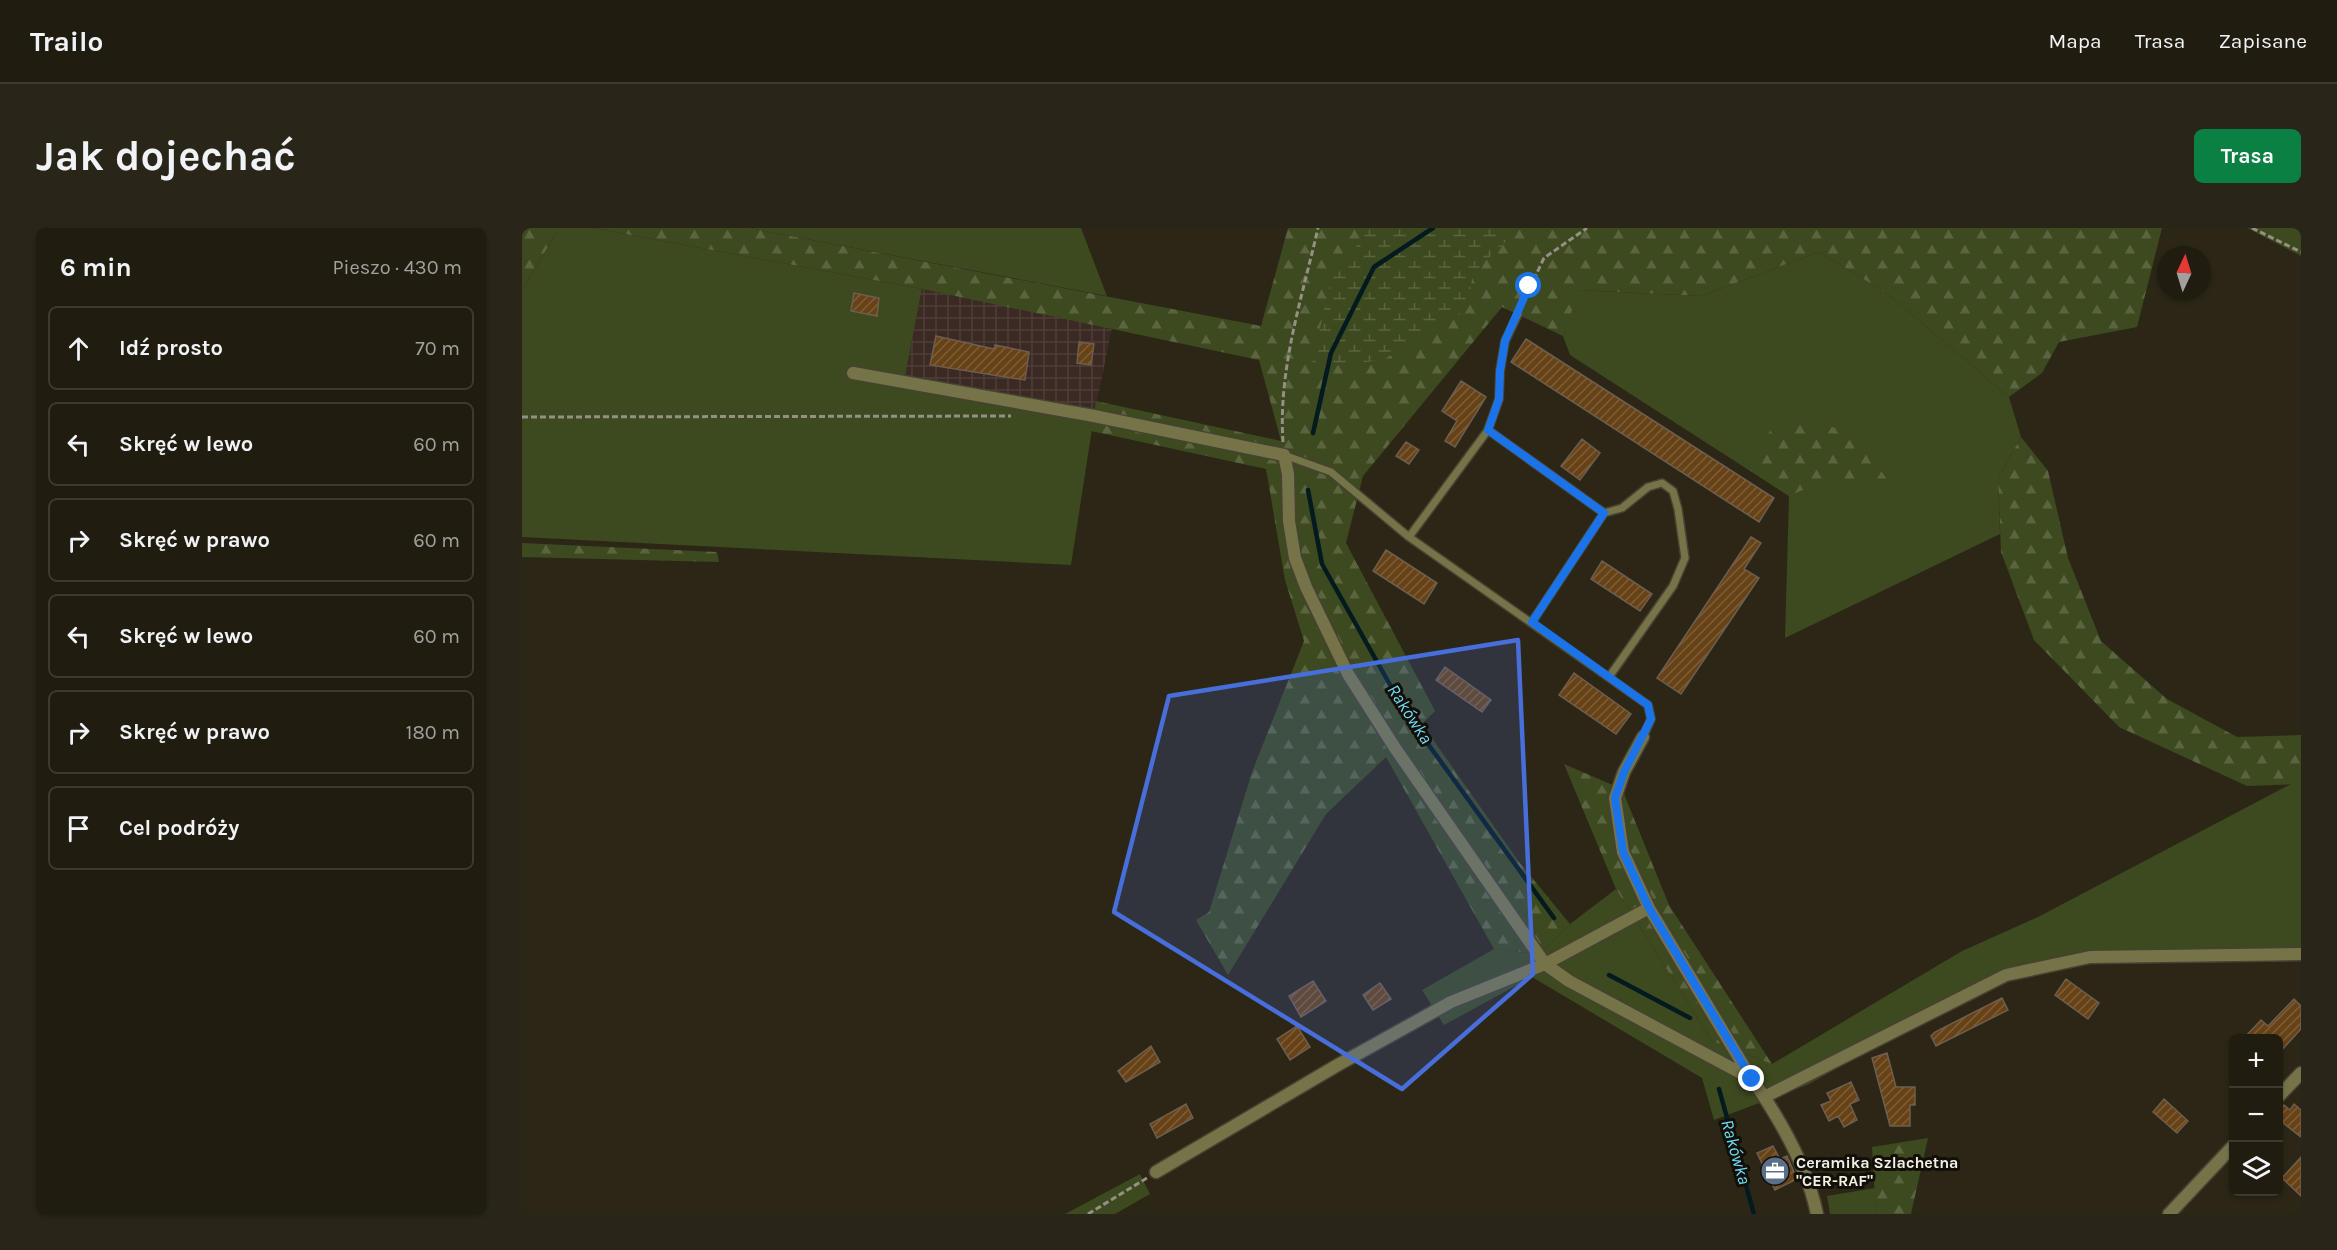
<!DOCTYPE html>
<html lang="pl">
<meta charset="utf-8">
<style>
body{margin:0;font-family:Karla,sans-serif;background:#292519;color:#f1f3f6}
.controls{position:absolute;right:18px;bottom:18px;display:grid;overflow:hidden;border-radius:9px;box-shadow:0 2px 4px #0004}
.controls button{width:54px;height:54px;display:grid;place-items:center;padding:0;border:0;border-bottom:2px solid #3e3a30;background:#211c10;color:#f1f3f6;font:30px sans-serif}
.compass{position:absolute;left:1635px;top:18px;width:54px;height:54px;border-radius:50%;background:#211c10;box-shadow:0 2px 4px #0004;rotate:4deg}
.stop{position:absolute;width:18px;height:18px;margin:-14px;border:4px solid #1a73e8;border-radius:50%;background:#fff}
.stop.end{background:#1a73e8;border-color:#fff;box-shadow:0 2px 6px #0008}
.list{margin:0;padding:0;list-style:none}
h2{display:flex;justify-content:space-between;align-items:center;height:78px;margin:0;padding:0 24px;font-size:26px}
h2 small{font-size:20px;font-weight:400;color:#a2a19f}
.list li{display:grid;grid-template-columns:39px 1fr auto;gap:18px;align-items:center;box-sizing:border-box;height:84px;margin:0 12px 12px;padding:0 12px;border:2px solid #3e3a30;border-radius:9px}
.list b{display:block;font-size:22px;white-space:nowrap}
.list em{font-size:20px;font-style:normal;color:#a2a19f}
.icon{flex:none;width:33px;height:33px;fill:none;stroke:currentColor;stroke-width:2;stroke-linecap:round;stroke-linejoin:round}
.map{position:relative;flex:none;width:1779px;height:986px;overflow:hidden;border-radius:9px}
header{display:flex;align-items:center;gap:36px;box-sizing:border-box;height:84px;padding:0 30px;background:#211c10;border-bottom:2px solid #3e3a30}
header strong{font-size:28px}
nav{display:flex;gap:33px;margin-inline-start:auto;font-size:21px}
.intro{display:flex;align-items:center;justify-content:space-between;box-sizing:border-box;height:144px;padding:0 36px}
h1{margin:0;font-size:42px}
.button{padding:15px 27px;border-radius:9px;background:#0b8043;color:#fff;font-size:21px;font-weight:700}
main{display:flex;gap:36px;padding:0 36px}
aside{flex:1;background:#211c10;border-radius:9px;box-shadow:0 2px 4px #0004}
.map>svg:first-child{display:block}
</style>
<header>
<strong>Trailo</strong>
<nav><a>Mapa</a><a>Trasa</a><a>Zapisane</a></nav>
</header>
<div class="intro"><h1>Jak dojechać</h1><a class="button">Trasa</a></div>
<main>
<aside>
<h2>6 min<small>Pieszo · 430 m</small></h2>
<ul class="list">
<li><svg class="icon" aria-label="ahead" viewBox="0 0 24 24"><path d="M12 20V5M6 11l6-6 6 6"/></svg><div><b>Idź prosto</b></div><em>70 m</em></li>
<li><svg class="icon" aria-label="left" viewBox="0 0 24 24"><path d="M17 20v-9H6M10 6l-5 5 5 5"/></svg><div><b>Skręć w lewo</b></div><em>60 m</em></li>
<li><svg class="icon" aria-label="right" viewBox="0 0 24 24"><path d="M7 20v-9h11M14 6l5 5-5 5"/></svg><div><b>Skręć w prawo</b></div><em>60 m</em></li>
<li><svg class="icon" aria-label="left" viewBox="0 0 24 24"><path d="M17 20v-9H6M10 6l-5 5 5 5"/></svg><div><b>Skręć w lewo</b></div><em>60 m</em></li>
<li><svg class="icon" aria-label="right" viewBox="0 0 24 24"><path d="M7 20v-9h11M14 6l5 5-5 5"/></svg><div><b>Skręć w prawo</b></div><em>180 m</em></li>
<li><svg class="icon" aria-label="arrive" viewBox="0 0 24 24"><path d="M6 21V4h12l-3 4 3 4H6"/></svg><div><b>Cel podróży</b></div></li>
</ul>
</aside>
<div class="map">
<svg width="1779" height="986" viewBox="0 0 1779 986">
<defs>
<pattern id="industrial-grid" width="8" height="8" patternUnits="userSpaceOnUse" patternTransform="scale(1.5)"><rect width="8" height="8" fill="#3b2923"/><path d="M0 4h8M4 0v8" fill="none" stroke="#4e3e38"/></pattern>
<pattern id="forest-firs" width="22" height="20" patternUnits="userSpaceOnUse" patternTransform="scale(1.5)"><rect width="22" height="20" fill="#3d491f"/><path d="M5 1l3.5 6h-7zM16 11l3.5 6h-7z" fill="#5a643f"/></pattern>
<pattern id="wetland-marsh" width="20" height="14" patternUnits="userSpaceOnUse" patternTransform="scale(1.5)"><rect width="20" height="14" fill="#3d491f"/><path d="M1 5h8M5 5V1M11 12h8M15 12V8" fill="none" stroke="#5a643f"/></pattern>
<pattern id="building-hatch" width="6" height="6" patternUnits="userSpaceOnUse" patternTransform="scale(1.5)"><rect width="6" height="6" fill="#674217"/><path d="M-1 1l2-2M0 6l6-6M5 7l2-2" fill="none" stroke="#7d5e39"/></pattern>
</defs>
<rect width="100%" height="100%" fill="#2c2616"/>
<!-- industrial -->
<path fill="url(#industrial-grid)" d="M 400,61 L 590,100 L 572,188 L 382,154 Z"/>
<!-- green -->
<path fill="#3d491f" d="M 37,0 L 71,0 L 400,61 L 382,154 L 572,188 L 549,337 L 0,309 L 0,63 Z
M 227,0 L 559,0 L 585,68 Z
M 1725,0 L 1779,0 L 1779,28 Z
M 1297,24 L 1366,66 L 1487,169 L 1499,209 L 1476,250 L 1478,306 L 1263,410 L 1267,268 L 1048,127 L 1041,108 L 1056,62 L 1179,68 Z
M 1769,556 L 1779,556 L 1779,727 L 1640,734 L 1586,731 L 1473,753 L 1285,857 L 1192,892 L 1180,850 L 1010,749 L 922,797 L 900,762 L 972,721 L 1018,726 L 1048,696 L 1094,661 L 1190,813 L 1250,836 L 1440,723 L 1516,689 Z
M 618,946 L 628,966 L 593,986 L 543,986 Z
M 1353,960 L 1354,986 L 1308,986 L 1305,968 Z"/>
<!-- forest -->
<path fill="url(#forest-firs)" d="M 0,0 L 37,0 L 0,63 Z
M 71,0 L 227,0 L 739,98 L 766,0 L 1640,0 L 1615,99 L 1537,114 L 1520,145 L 1487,169 L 1366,66 L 1297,24 L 1179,68 L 1057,62 L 1041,108 L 980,79 L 841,248 L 824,315 L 913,483 L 900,496 L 997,634 L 1048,696 L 1018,726 L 972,721 L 864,529 L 804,586 L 706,747 L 674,692 L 687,684 L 730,544 L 782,413 L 763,352 L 744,241 L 569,203 L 574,173 L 759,213 L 737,132 L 400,61 Z
M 1256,192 L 1331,202 L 1366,253 L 1308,250 L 1267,268 L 1223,239 Z
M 1499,209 L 1526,243 L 1546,330 L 1579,413 L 1645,471 L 1715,509 L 1779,507 L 1779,556 L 1725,558 L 1597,499 L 1512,412 L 1479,324 L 1476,250 Z
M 0,315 L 195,324 L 197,334 L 0,329 Z
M 1042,536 L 1100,561 L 1147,677 L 1250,836 L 1190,813 L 1094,661 Z
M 1406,910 L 1389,986 L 1354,986 L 1350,919 Z"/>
<!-- wetland -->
<path fill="url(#wetland-marsh)" d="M 848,0 L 998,0 L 951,45 L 945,82 L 861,132 L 789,140 L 809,52 Z"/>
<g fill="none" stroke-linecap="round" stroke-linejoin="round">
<!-- stream -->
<path stroke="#031a1f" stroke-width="4.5" d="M 791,205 L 809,125 L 852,39 L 911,0
M 786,262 L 800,336 L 885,487 L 1032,690
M 1087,747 L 1168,790
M 1197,861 L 1232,986"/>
</g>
<!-- building -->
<path fill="url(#building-hatch)" stroke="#6d5e50" stroke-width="1.5" d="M 332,65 L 357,70 L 355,88 L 329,83 Z
M 414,108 L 472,121 L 473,117 L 507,124 L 503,152 L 408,137 Z
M 1004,111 L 1252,270 L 1237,294 L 989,134 Z
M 557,114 L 572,116 L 569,137 L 555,135 Z
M 939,153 L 964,169 L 933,219 L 923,213 L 935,193 L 920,183 Z
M 1060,211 L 1078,225 L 1058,252 L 1039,238 Z
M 884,214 L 897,222 L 887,236 L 874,228 Z
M 1229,309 L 1239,315 L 1222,341 L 1237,350 L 1159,466 L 1135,450 Z
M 864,322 L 915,355 L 902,376 L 851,343 Z
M 1080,333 L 1130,366 L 1118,383 L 1069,351 Z
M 923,439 L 969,472 L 960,484 L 914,452 Z
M 1052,445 L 1109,486 L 1094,506 L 1037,467 Z
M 1544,751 L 1577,775 L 1566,791 L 1533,767 Z
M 791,753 L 804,773 L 779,789 L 767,768 Z
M 858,755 L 869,771 L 851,782 L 841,767 Z
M 1480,770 L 1486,782 L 1414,818 L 1409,808 L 1413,804 Z
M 1772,771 L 1779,778 L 1779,801 L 1756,826 L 1756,810 L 1722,810 L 1739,792 L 1746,798 Z
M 775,798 L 788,819 L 768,832 L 755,811 Z
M 629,818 L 638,834 L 604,854 L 596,843 Z
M 1365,825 L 1374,859 L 1393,859 L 1393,877 L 1388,877 L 1388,898 L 1368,898 L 1350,830 Z
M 1329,854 L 1337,872 L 1328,876 L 1335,892 L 1322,899 L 1316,888 L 1307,893 L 1299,877 L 1309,873 L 1305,865 Z
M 1642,871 L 1666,893 L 1655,905 L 1631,884 Z
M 664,876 L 671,890 L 635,910 L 628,896 Z
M 1772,876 L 1779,882 L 1779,909 L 1756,891 L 1756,884 L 1762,877 L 1768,882 Z
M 1251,918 L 1258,931 L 1265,928 L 1275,951 L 1253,962 L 1235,925 Z
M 1779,929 L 1779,968 L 1760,950 Z"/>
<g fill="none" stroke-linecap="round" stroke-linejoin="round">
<!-- lane casing -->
<g stroke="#484233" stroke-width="10">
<path id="lane" d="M 966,202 L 977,171 L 978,143 L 983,113 L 996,86
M 762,227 L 809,244 L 887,309 L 1126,477 L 1129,491 L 1121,509
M 887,309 L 966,202 L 1082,285 L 1100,280 L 1126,259 L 1140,255 L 1151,263 L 1156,281 L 1163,330 L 1151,358 L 1087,449
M 1010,394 L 1082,285"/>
</g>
<!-- street casing -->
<g stroke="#484233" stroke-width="15">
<path id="street" d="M 331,145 L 572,188 L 762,227 L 766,246 L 767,293 L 773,330 L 784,359 L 826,446 L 873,520 L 1023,736 L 1127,680
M 1121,509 L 1102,544 L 1093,570 L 1101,624 L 1127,680 L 1229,850
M 1242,869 L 1484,747 L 1568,729 L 1779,726
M 1756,869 L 1779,845
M 634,944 L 814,838 L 929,774 L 1023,736 L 1047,753 L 1230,851 C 1258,891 1285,938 1295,986
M 1647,986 L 1712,917"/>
</g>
<!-- path -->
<path stroke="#959083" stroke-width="3" stroke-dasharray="6 3" stroke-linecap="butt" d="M 1730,0 L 1779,24
M 1000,76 L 1022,30 L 1065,0
M 0,189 L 489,188
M 761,214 C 756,141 780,70 796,0
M 566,986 L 625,950"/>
<!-- lane -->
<use href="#lane" stroke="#757449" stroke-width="7"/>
<!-- street -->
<use href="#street" stroke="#757449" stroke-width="12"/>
</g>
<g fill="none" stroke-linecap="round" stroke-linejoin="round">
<!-- route -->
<path stroke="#1a73e8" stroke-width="8" d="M 1007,58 L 983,113 L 978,143 L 977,171 L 966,202 L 1082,285 L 1010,394 L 1126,477 L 1129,491 L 1102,544 L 1093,570 L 1101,624 L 1127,680 L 1230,851"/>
</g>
<!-- marked area -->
<path fill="#486eda" fill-opacity="0.2" stroke="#486eda" stroke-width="4.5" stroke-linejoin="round" d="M 996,412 L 1011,746 L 880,861 L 592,684 L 647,468 Z"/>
<!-- icons -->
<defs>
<g id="office-disc" transform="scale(1.5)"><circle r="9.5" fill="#5c6f8a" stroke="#120f08"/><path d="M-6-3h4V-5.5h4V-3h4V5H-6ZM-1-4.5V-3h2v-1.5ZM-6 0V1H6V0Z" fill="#fff"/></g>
</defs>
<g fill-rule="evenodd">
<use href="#office-disc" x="1253" y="943"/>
</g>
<g text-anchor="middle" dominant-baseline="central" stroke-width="6" stroke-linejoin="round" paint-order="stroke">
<!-- poi labels -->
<g font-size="16" font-weight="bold" fill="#f2efe4" stroke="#120f08" text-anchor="start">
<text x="1274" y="934">Ceramika Szlachetna<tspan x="1274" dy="18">"CER-RAF"</tspan></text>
</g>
<!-- water labels -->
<g font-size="18" font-style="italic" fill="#6cdbf5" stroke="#120f08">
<text transform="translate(888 486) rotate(57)">Rakówka</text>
<text transform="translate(1214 924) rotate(74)">Rakówka</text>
</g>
</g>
</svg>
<div class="controls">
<button>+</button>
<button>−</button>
<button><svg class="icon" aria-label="layers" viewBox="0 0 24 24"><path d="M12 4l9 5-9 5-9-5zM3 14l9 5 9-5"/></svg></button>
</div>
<svg class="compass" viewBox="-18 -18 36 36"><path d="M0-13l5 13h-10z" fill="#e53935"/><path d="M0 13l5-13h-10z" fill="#a2a19f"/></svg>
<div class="stop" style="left:1007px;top:58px"></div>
<div class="stop end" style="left:1230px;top:851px"></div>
</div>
</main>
